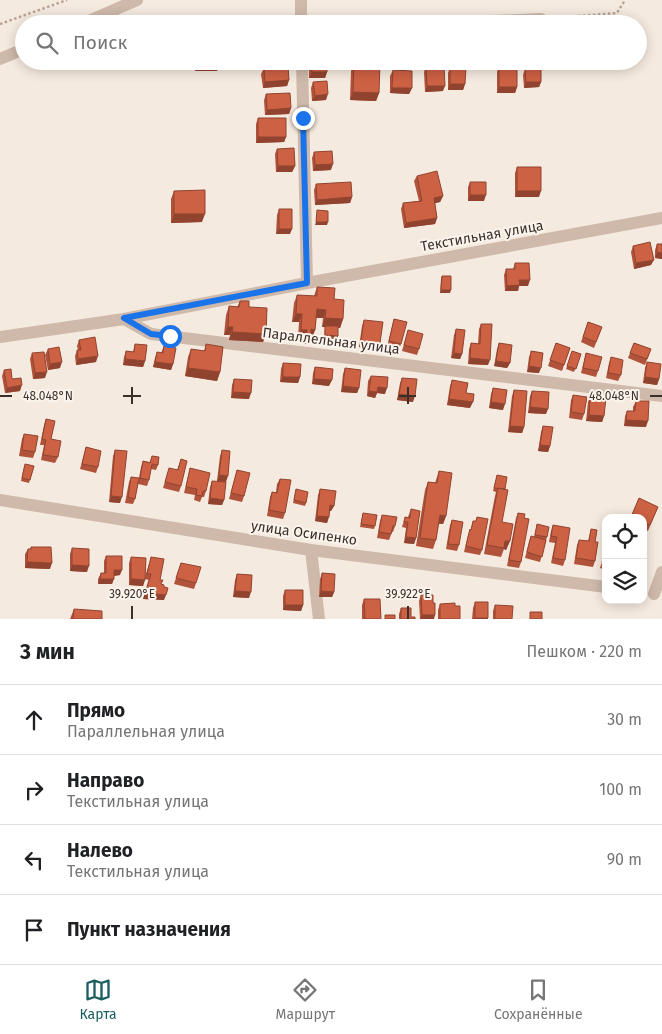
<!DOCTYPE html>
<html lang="ru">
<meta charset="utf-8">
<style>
body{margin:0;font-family:"Fira Sans",sans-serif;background:#f2f2f2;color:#202124}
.controls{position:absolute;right:15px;bottom:15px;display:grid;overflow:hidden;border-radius:10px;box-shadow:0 2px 12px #0003}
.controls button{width:45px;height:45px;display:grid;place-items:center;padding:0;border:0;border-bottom:1px solid #e0e0e0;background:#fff;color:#202124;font:25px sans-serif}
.stop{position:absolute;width:15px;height:15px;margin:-11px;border:4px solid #1a73e8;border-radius:50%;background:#fff}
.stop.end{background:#1a73e8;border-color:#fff;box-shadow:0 1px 5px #0008}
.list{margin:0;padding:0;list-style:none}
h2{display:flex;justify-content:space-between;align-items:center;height:65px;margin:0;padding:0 20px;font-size:21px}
h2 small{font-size:16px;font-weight:400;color:#757577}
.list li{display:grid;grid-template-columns:32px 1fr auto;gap:15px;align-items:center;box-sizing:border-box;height:70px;padding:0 20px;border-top:1px solid #e0e0e0}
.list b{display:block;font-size:19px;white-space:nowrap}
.list p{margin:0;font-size:16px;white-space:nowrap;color:#757577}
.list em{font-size:16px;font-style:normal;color:#757577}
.icon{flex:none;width:28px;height:28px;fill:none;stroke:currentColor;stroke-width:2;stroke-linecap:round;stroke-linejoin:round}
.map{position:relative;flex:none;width:662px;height:619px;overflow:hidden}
.search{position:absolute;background:#fff;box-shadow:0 2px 12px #0003;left:15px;right:15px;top:15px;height:55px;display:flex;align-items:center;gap:12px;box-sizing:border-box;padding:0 18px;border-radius:28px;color:#757577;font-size:19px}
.sheet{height:345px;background:#fff}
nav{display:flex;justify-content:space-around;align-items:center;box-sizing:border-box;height:70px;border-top:1px solid #e0e0e0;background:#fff;font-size:14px;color:#757577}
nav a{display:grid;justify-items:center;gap:2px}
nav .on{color:#1c5d60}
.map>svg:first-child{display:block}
</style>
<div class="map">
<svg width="662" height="619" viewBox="0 0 662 619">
<rect width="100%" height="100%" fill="#f5eadf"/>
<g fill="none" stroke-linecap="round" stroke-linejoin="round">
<!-- path -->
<path stroke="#baa394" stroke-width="2.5" stroke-dasharray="2.5 2.5" stroke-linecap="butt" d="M 553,18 L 617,13 L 625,0
M 0,24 L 67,0"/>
<!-- minor -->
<path stroke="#ceb9aa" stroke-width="12" d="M 82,24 L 137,0
M 301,24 L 301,0
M 423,24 L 541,19
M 0,59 L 24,49
M 302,61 L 307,283
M 124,319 L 151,334 L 662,396
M 0,337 L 124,319 L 307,283 L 662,218
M 0,500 L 311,550 L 606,587
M 311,550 L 319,619
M 654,594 L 662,572"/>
</g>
<!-- wall -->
<path fill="#b0533a" d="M 195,61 L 219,61 L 219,65 L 217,71 L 195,71 Z
M 309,61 L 327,61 L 327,72 L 325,78 L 309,78 Z
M 354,62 L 379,93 L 376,101 L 350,100 L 351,71 Z
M 426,66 L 443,91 L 425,92 L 424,72 Z
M 499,66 L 517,87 L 515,93 L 497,93 L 497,72 Z
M 450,67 L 465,84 L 463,90 L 448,90 L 448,73 Z
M 264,68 L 289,80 L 287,86 L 263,88 L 261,74 Z
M 525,69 L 541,82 L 539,87 L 524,88 L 523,75 Z
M 393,70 L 412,88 L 409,94 L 390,93 L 390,76 Z
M 313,82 L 326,100 L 312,101 L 311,88 Z
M 266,94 L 291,108 L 289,114 L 265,115 L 264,100 Z
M 258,118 L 286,137 L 284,142 L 256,143 L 256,124 Z
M 277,149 L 295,166 L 292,172 L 276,172 L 275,154 Z
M 314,152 L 331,170 L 313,171 L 312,158 Z
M 517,167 L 539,197 L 515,197 L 515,173 Z
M 417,176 L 443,196 L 440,202 L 435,203 L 437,218 L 435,224 L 404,228 L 401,209 L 403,203 L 419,201 L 414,181 Z
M 470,182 L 484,201 L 468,201 L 468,187 Z
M 316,184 L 352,197 L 350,203 L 315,205 L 314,190 Z
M 174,191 L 202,222 L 171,223 L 171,199 Z
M 279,209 L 290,234 L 276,234 L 277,215 Z
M 657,244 L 662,244 L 662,259 L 655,258 L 655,250 Z
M 633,246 L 651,265 L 634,269 L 631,252 Z
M 515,263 L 528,286 L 519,286 L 518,291 L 505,291 L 504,275 L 506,269 L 513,269 Z
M 442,276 L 450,293 L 440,293 L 441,279 Z
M 317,287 L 334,299 L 343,319 L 340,328 L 338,328 L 338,336 L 337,339 L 324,338 L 325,327 L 322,327 L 323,318 L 316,318 L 315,330 L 312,338 L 310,338 L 308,344 L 304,344 L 304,338 L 298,338 L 299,322 L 292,322 L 294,303 L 297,295 L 314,296 Z
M 240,301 L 249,307 L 266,334 L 263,342 L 229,340 L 230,335 L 224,335 L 226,315 L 229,306 L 237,307 Z
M 394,319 L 401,344 L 399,349 L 387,347 Z
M 364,320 L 380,343 L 378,349 L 359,347 L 362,326 Z
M 588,322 L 602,327 L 594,348 L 581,342 Z
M 481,324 L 488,365 L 468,364 L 469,349 L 471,343 L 478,344 L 479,329 Z
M 456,329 L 462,354 L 460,359 L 451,358 L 454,335 Z
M 408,330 L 419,349 L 417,355 L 402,351 Z
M 79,340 L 96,362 L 76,365 L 75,356 L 77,350 L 78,350 L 77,346 Z
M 499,343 L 510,363 L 507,368 L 494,366 L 497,349 Z
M 556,343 L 570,348 L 562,371 L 548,366 Z
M 634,343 L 651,349 L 645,365 L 628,358 Z
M 135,344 L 145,361 L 143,367 L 123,365 L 124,357 L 126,351 L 133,352 Z
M 206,344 L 220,372 L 217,381 L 185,376 L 188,357 L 191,349 L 204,351 Z
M 164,346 L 173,364 L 171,370 L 153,367 L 155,358 L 157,352 L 161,353 Z
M 48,349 L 60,368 L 48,370 L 45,355 Z
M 572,351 L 581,354 L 574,372 L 566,369 Z
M 531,352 L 539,373 L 527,372 L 529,357 Z
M 32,353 L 45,378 L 33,379 L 30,359 Z
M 586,353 L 598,371 L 596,377 L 581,373 Z
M 611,357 L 621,375 L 618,381 L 606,378 L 609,363 Z
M 647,362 L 659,379 L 657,385 L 643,383 L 645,368 Z
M 283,363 L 300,377 L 298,383 L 280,382 L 281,369 Z
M 315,367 L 329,386 L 312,384 L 313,373 Z
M 345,368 L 359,388 L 357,393 L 341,392 L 343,374 Z
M 4,370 L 12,379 L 20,391 L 5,393 L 2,376 Z
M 371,376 L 385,394 L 377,393 L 375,398 L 367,396 L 368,381 Z
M 402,378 L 413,402 L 397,400 L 400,383 Z
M 234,379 L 249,399 L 231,398 L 232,385 Z
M 452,380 L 466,393 L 470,408 L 447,405 L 450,386 Z
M 493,388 L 503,410 L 489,408 L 491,394 Z
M 514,390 L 524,427 L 522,433 L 508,432 L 512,396 Z
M 532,391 L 546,414 L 528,413 L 530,396 Z
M 573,395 L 584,414 L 582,420 L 569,418 L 571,400 Z
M 590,397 L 604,416 L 602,422 L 586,421 L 588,402 Z
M 636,401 L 646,427 L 624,426 L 625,416 L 627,411 L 633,411 L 633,407 Z
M 46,419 L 51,439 L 58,457 L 55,463 L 41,460 L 44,445 L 40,445 L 44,425 Z
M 543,426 L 550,446 L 548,452 L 538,451 L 541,432 Z
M 24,434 L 35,452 L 33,458 L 19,456 L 22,439 Z
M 86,447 L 98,467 L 96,473 L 80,469 Z
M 115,450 L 120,503 L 109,502 L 113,456 Z
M 222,450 L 226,482 L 217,481 L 220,456 Z
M 152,456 L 158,465 L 156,470 L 151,469 L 149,480 L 147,486 L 138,484 L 135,499 L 133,504 L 125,503 L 129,482 L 131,477 L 139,478 L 141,467 L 143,461 L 150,462 Z
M 181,459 L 181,486 L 179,492 L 163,488 L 169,468 L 177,470 Z
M 34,466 L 29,483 L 21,481 L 24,467 Z
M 190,468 L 206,491 L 204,497 L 202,497 L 200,502 L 194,500 L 195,495 L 184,493 Z
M 237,470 L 244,496 L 242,502 L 229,499 Z
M 439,471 L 446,516 L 443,524 L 438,524 L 436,540 L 433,549 L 416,546 L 425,490 L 428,482 L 435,483 Z
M 497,475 L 505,489 L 502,522 L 510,541 L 506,550 L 504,549 L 501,557 L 484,554 L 495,496 L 496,492 L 493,491 Z
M 280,479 L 285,513 L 283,519 L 267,516 L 270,497 L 272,492 L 276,492 L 277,484 Z
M 212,481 L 224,500 L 222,505 L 208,504 L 210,487 Z
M 296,489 L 306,503 L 305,506 L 293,503 Z
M 320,489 L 334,506 L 331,511 L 330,511 L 327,523 L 315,521 L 318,495 Z
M 639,498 L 658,507 L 648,531 L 643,529 L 643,518 L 631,518 Z
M 411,509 L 416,538 L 414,544 L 404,543 L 406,528 L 402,527 L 405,517 L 408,517 Z
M 363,513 L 375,526 L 374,529 L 360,527 Z
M 518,513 L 524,518 L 521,562 L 519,568 L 507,566 L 516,518 Z
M 382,515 L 395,526 L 393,532 L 392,532 L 389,540 L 377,538 L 380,521 Z
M 477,517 L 482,550 L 480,555 L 464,552 L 468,535 L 470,529 L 471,530 L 473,521 L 476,521 Z
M 452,520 L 459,545 L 457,551 L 446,549 L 450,525 Z
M 537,524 L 547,537 L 540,562 L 525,558 L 529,542 L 531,536 L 534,537 Z
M 553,525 L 565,560 L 563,566 L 551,563 L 555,543 L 549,542 L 551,531 Z
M 591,529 L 595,542 L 595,561 L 593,567 L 574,564 L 577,545 L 579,540 L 588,541 Z
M 31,547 L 50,569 L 25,568 L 25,554 L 28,549 L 30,549 Z
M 72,548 L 87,572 L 70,571 L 70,554 Z
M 606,550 L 606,570 L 600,568 Z
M 106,556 L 120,575 L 114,576 L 112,584 L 98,584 L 98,579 L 101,573 L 104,573 L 104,561 Z
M 131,557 L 145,577 L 151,557 L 160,580 L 161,584 L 164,587 L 164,600 L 143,599 L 149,580 L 145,579 L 143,586 L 129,585 L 129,563 Z
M 181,563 L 196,583 L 194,589 L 174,584 Z
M 322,573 L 334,592 L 332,597 L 319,597 L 320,579 Z
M 237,574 L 249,598 L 233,597 L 235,580 Z
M 285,590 L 303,605 L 301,611 L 283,610 L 283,596 Z
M 421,595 L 433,603 L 434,619 L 420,619 L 419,601 Z
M 364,599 L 381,619 L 362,619 L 362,605 Z
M 475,602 L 488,619 L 472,619 L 473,608 Z
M 440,604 L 455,606 L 460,619 L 438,619 L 438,610 Z
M 495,605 L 512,619 L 493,619 L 493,611 Z
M 401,608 L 411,617 L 415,619 L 399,619 L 399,614 Z
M 74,609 L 102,619 L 70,619 Z"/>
<!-- shaded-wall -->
<path fill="#904430" d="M 197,65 L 219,65 L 217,71 L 195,71 Z
M 312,72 L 327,72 L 325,78 L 309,78 Z
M 289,80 L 287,86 L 263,88 L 265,82 Z
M 526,82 L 541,82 L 539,87 L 524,88 Z
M 450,84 L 465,84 L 463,90 L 448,90 Z
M 427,86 L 445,86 L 443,91 L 425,92 Z
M 499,87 L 517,87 L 515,93 L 497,93 Z
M 392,88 L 412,88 L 409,94 L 390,93 Z
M 353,92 L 379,93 L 376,101 L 350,100 Z
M 328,94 L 326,100 L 312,101 L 315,96 Z
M 291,108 L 289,114 L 265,115 L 267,110 Z
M 258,137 L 286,137 L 284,142 L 256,143 Z
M 333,164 L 331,170 L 313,171 L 315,165 Z
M 278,166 L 295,166 L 292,172 L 276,172 Z
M 517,191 L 541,191 L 539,197 L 515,197 Z
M 470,195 L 486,195 L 484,201 L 468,201 Z
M 443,196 L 440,202 L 432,204 L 434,198 Z
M 352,197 L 350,203 L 315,205 L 317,200 Z
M 174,214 L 205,214 L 202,222 L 171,223 Z
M 437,218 L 435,224 L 404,228 L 406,223 Z
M 316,222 L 328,222 L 327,225 L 315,225 Z
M 279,229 L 292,229 L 290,234 L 276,234 Z
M 657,252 L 662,253 L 662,259 L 655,258 Z
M 654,260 L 651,265 L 634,269 L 636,263 Z
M 519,280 L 530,280 L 528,286 L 519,286 L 518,291 L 505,291 L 507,286 Z
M 441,290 L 451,290 L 450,293 L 440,293 Z
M 317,309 L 326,310 L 323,318 L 314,318 Z
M 296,314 L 302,314 L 299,322 L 292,322 Z
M 325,318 L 343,319 L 340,328 L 322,327 Z
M 228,327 L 233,327 L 230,335 L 224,335 Z
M 311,329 L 315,330 L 312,338 L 310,338 L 308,344 L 304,344 L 307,335 Z
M 301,330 L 307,330 L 304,338 L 298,338 Z
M 232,332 L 266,334 L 263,342 L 229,340 Z
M 325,335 L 338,336 L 337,339 L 324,338 Z
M 361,341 L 380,343 L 378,349 L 359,347 Z
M 454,353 L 462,354 L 460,359 L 451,358 Z
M 98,356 L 96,362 L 76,365 L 78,359 Z
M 470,358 L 490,360 L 488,365 L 468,364 Z
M 125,359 L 145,361 L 143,367 L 123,365 Z
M 496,361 L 510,363 L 507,368 L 494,366 Z
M 62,362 L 60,368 L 48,370 L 50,364 Z
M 155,362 L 173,364 L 171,370 L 153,367 Z
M 529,366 L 541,368 L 539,373 L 527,372 Z
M 188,368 L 220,372 L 217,381 L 185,376 Z
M 47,372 L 45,378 L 33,379 L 35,373 Z
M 283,377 L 300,377 L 298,383 L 280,382 Z
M 645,377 L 659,379 L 657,385 L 643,383 Z
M 314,379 L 332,380 L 329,386 L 312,384 Z
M 22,385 L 20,391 L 5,393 L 7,388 Z
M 343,386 L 359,388 L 357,393 L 341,392 Z
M 378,387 L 387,388 L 385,394 L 377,393 L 375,398 L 367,396 L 369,391 Z
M 233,392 L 251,393 L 249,399 L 231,398 Z
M 399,394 L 415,396 L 413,402 L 397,400 Z
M 449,399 L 473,402 L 470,408 L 447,405 Z
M 491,402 L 505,404 L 503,410 L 489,408 Z
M 530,407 L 548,409 L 546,414 L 528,413 Z
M 589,415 L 604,416 L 602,422 L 586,421 Z
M 626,420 L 648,421 L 646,427 L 624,426 Z
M 510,426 L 524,427 L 522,433 L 508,432 Z
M 540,445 L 550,446 L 548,452 L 538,451 Z
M 219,475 L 228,476 L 226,482 L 217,481 Z
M 111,496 L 122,497 L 120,503 L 109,502 Z
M 210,498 L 224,500 L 222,505 L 208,504 Z
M 330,505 L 334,506 L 331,511 L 328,511 Z
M 440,515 L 446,516 L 443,524 L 437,523 Z
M 317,516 L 329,517 L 327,523 L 315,521 Z
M 406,537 L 416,538 L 414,544 L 404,543 Z
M 505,541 L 510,541 L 506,550 L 504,549 Z
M 27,562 L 52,563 L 50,569 L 25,568 Z
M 72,565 L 89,566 L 87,572 L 70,571 Z
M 114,570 L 122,570 L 120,575 L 112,576 Z
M 100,579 L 114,579 L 112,584 L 98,584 Z
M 131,579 L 145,580 L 143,586 L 129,585 Z
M 235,591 L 251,592 L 249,598 L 233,597 Z
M 321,591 L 334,592 L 332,597 L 319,597 Z
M 145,593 L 166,595 L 164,600 L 143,599 Z
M 285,605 L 303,605 L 301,611 L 283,610 Z
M 422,615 L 435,615 L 434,619 L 420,619 Z
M 475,618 L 488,618 L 488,619 L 474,619 Z"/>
<!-- building -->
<path fill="#cd6144" stroke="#904430" d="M 197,61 L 219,61 L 219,65 L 197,65 Z
M 311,61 L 327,61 L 327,72 L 312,72 Z
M 354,62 L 380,63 L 379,93 L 353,92 Z
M 288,65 L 289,80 L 265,82 L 264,68 Z
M 444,65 L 445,86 L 427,86 L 426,66 Z
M 499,66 L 517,66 L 517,87 L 499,87 Z
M 450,67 L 466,67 L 465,84 L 450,84 Z
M 541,68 L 541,82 L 526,82 L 525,69 Z
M 393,70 L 412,71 L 412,88 L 392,88 Z
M 327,81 L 328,94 L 315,96 L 313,82 Z
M 290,93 L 291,108 L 267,110 L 266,94 Z
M 258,118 L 286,118 L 286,137 L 258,137 Z
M 294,148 L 295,166 L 278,166 L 277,149 Z
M 332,151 L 333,164 L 315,165 L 314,152 Z
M 517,167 L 541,167 L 541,191 L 517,191 Z
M 437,171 L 443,196 L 434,198 L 437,218 L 406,223 L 403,203 L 422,201 L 417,176 Z
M 351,182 L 352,197 L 317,200 L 316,184 Z
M 470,182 L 486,182 L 486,195 L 470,195 Z
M 205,190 L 205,214 L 174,214 L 174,191 Z
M 279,209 L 292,209 L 292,229 L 279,229 Z
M 317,210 L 328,211 L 328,222 L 316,222 Z
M 650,242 L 654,260 L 636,263 L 633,246 Z
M 657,244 L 662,244 L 662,253 L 657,252 Z
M 515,263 L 529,263 L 530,280 L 519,280 L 520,285 L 507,286 L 506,269 L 515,269 Z
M 442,276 L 451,276 L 451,290 L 441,290 Z
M 317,287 L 335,288 L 334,299 L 344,300 L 343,319 L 325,318 L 326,310 L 317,309 L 315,330 L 311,329 L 311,336 L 307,335 L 307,330 L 301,330 L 302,314 L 296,314 L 297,295 L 317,296 Z
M 240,301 L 249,301 L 249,307 L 267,308 L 266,334 L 232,332 L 233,327 L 228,327 L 229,306 L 239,307 Z
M 394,319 L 407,322 L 401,344 L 389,341 Z
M 364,320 L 383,322 L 380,343 L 361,341 Z
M 588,322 L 602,327 L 596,342 L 583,337 Z
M 481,324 L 492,324 L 490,360 L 470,358 L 471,343 L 480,344 Z
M 325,326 L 338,326 L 338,336 L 325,335 Z
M 456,329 L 465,330 L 462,354 L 454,353 Z
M 408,330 L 423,334 L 419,349 L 404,345 Z
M 95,337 L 98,356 L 78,359 L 77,350 L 81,350 L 79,340 Z
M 499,343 L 512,345 L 510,363 L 496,361 Z
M 556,343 L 570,348 L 564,365 L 550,360 Z
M 634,343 L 651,349 L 647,359 L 630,353 Z
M 135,344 L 147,345 L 145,361 L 125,359 L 126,351 L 134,352 Z
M 206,344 L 223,347 L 220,372 L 188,368 L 191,349 L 205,351 Z
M 164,346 L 176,348 L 173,364 L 155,362 L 157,352 L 163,353 Z
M 59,347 L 62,362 L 50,364 L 48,349 Z
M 531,351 L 543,353 L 541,368 L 529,366 Z
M 572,351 L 581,354 L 576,369 L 567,366 Z
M 44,352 L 47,372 L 35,373 L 32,353 Z
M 586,353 L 602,357 L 598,371 L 583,368 Z
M 611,357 L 623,360 L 621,375 L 608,373 Z
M 647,362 L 661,364 L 659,379 L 645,377 Z
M 283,363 L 301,364 L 300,377 L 283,377 Z
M 315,367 L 333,369 L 332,380 L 314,379 Z
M 345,368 L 361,370 L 359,388 L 343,386 Z
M 11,369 L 12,379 L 21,378 L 22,385 L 7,388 L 4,370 Z
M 371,376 L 388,377 L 387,388 L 378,387 L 377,392 L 369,391 Z
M 402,378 L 417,379 L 415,396 L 399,394 Z
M 234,379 L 252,380 L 251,393 L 233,392 Z
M 452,380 L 468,383 L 466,393 L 474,394 L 473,402 L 449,399 Z
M 493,388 L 507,390 L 505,404 L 491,402 Z
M 514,390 L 527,391 L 524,427 L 510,426 Z
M 532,391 L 549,392 L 548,409 L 530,407 Z
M 573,395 L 587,397 L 584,414 L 571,412 Z
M 590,397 L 606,398 L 604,416 L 589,415 Z
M 636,401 L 649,401 L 648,421 L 626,420 L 627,411 L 635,411 Z
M 46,419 L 55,421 L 51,439 L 61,441 L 58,457 L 43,455 L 46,440 L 42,439 Z
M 543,426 L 553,427 L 550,446 L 540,445 Z
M 24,434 L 38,436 L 35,452 L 22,450 Z
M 86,447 L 101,451 L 98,467 L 82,464 Z
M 115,450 L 127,451 L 122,497 L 111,496 Z
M 222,450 L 230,451 L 228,476 L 219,475 Z
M 152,456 L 159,457 L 158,465 L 152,464 L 149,480 L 140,478 L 143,461 L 150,463 Z
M 181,459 L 187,461 L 181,486 L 165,482 L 169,468 L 178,470 Z
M 25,464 L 34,466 L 30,480 L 22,478 Z
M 190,468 L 210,473 L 206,491 L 203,491 L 202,496 L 196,495 L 197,489 L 186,487 Z
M 237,470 L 250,473 L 244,496 L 231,493 Z
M 439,471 L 452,473 L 446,516 L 440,515 L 436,540 L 420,538 L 428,482 L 437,483 Z
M 497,475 L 507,477 L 505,489 L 494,488 Z
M 131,477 L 139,478 L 135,499 L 128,497 Z
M 280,479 L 291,480 L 285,513 L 269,510 L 272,492 L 277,493 Z
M 212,481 L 226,482 L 224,500 L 210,498 Z
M 498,488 L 508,490 L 502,522 L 513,524 L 510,541 L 505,541 L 504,548 L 487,545 Z
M 296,489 L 308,492 L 306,503 L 294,500 Z
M 320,489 L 336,491 L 334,506 L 330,505 L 329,517 L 317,516 Z
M 639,498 L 658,507 L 650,525 L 643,522 L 643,518 L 633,518 L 631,517 Z
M 411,509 L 420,511 L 416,538 L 406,537 L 408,522 L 404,522 L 405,517 L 410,518 Z
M 363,513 L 377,515 L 375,526 L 361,524 Z
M 518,513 L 525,514 L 524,518 L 529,519 L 521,562 L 509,560 Z
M 382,515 L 397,517 L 395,526 L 393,526 L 391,534 L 379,532 Z
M 477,517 L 488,519 L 482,550 L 466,546 L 470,529 L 471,530 L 473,521 L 476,521 Z
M 452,520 L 463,522 L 459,545 L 448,544 Z
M 537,524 L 549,527 L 547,537 L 535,535 Z
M 553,525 L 570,528 L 565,560 L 553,558 L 557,537 L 551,536 Z
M 591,529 L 597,530 L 595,542 L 598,542 L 595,561 L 576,558 L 579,540 L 589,541 Z
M 531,536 L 546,540 L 542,557 L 527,552 Z
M 31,547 L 51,547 L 52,563 L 27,562 L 28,549 L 31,549 Z
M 72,548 L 89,549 L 89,566 L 72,565 Z
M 606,551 L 606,563 L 602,562 Z
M 106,556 L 122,556 L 122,570 L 114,570 L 114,579 L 100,579 L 101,573 L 106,573 Z
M 131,557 L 146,558 L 145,580 L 131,579 Z
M 151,557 L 164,559 L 160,580 L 163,580 L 161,584 L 164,585 L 164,587 L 168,588 L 166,595 L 145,593 L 151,574 L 147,574 Z
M 181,563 L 201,567 L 196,583 L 176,578 Z
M 322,573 L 335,574 L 334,592 L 321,591 Z
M 237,574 L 252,575 L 251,592 L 235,591 Z
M 285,590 L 303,590 L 303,605 L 285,605 Z
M 421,595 L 433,595 L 433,603 L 435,603 L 435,615 L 422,615 Z
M 364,599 L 380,599 L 381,619 L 365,619 Z
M 475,602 L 488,602 L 488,618 L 475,618 Z
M 455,603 L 455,606 L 460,606 L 460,619 L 440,619 L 440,604 Z
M 495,605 L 513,606 L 512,619 L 495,619 Z
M 401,608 L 411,608 L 411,617 L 415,617 L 415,619 L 401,619 Z
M 74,609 L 102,611 L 102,619 L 73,619 Z
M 530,612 L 542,612 L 542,619 L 530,619 Z
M 385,615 L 395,615 L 395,619 L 385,619 Z"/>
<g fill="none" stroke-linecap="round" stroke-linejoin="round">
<!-- route -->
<path stroke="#1a73e8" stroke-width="6" d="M 170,336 L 151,334 L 124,318 L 307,283 L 303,118"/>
</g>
<!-- ticks -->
<path fill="none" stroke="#3b2f2a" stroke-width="2" d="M 132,387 L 132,404M 408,387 L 408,404M 0,396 L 12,396M 123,396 L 141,396M 399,396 L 416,396M 650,396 L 662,396M 132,606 L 132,619M 408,606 L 408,619"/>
<g text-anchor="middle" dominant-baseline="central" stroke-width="4" stroke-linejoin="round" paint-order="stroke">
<!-- street labels -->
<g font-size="14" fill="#3b2f2a" stroke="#fbf4ec">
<text transform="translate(482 236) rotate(-10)">Текстильная улица</text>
<text transform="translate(331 341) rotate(7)">Параллельная улица</text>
<text transform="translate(304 533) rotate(8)">улица Осипенко</text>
</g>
</g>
<g font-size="12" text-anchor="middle" fill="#3b2f2a" stroke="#fbf4ec" stroke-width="4" stroke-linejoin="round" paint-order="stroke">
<text x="48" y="400">48.048°N</text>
<text x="614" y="400">48.048°N</text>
<text x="132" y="598">39.920°E</text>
<text x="408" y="598">39.922°E</text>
</g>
</svg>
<div class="controls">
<button><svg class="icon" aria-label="locate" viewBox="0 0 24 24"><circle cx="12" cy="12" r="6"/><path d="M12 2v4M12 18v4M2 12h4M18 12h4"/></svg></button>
<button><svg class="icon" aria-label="layers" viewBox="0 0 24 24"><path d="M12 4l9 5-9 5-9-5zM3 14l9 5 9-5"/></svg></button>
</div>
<div class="stop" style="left:170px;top:336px"></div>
<div class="stop end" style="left:303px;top:118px"></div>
<div class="search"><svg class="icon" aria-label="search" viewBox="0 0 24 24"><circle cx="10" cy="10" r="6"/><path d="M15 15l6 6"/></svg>Поиск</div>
</div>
<section class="sheet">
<h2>3 мин<small>Пешком · 220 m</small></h2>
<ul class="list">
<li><svg class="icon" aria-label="ahead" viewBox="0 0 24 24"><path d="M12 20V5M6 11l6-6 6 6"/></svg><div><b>Прямо</b><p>Параллельная улица</p></div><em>30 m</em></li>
<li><svg class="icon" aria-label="right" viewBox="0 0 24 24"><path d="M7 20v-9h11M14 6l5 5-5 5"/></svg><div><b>Направо</b><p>Текстильная улица</p></div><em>100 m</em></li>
<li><svg class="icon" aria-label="left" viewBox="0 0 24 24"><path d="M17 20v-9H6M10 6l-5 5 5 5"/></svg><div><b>Налево</b><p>Текстильная улица</p></div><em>90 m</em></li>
<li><svg class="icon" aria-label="arrive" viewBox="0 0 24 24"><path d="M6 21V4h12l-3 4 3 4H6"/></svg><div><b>Пункт назначения</b></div></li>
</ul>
</section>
<nav>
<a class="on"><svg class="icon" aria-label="map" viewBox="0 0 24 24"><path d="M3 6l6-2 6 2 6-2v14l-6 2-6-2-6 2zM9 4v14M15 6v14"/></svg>Карта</a>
<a><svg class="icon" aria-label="directions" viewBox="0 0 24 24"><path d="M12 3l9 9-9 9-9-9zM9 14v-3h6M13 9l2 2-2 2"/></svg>Маршрут</a>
<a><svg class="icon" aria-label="saved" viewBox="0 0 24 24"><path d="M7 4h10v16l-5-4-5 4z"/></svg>Сохранённые</a>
</nav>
